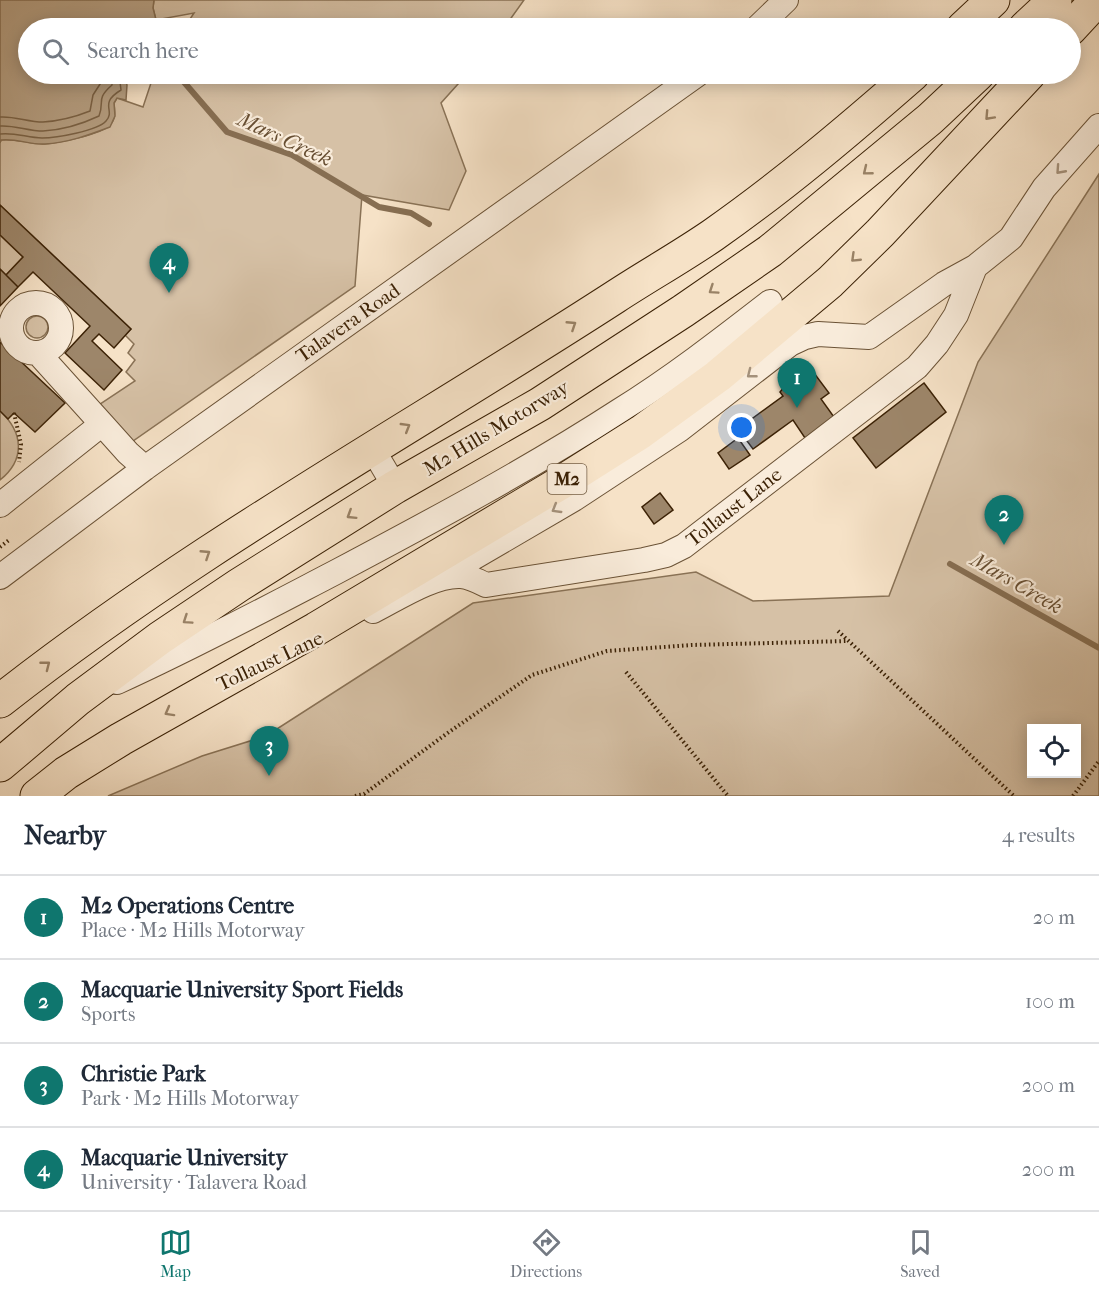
<!DOCTYPE html>
<meta charset="utf-8">
<style>
body{margin:0;font-family:"IM FELL French Canon",serif;background:#f6f6f7;color:#1f2937}
.controls{position:absolute;right:18px;bottom:18px;display:grid;overflow:hidden;border-radius:0px;box-shadow:0 3px 15px #0003}
.controls button{width:54px;height:54px;display:grid;place-items:center;padding:0;border:0;border-bottom:2px solid #e0e1e3;background:#fff;color:#1f2937;font:30px sans-serif}
.you{position:absolute;left:742px;top:428px;width:21px;height:21px;margin:-15px;border:4px solid #fff;border-radius:50%;background:#1a73e8;box-shadow:0 0 0 9px #1a73e833}
.badge{display:grid;place-items:center;width:39px;height:39px;border-radius:50%;background:#0f766e;color:#fff;font-size:20px;font-weight:700}
.pin{position:absolute;translate:-50% -50px;filter:drop-shadow(0 2px 3px #0008)}
.pin::after{content:'';position:absolute;top:32px;width:21px;height:18px;background:inherit;clip-path:polygon(0 0,100% 0,50% 100%)}
.list{margin:0;padding:0;list-style:none}
h2{display:flex;justify-content:space-between;align-items:center;height:78px;margin:0;padding:0 24px;font-size:26px}
h2 small{font-size:20px;font-weight:400;color:#747a83}
.list li{display:grid;grid-template-columns:39px 1fr auto;gap:18px;align-items:center;box-sizing:border-box;height:84px;padding:0 24px;border-top:2px solid #e0e1e3}
.list b{display:block;font-size:22px;white-space:nowrap}
.list p{margin:0;font-size:20px;white-space:nowrap;color:#747a83}
.list em{font-size:20px;font-style:normal;color:#747a83}
.icon{flex:none;width:33px;height:33px;fill:none;stroke:currentColor;stroke-width:2;stroke-linecap:round;stroke-linejoin:round}
.map{position:relative;flex:none;width:1099px;height:796px;overflow:hidden}
.search{position:absolute;background:#fff;box-shadow:0 3px 15px #0003;left:18px;right:18px;top:18px;height:66px;display:flex;align-items:center;gap:15px;box-sizing:border-box;padding:0 21px;border-radius:33px;color:#747a83;font-size:22px}
.sheet{height:414px;background:#fff}
nav{display:flex;justify-content:space-around;align-items:center;box-sizing:border-box;height:84px;border-top:2px solid #e0e1e3;background:#fff;font-size:16px;color:#747a83}
nav a{display:grid;justify-items:center;gap:3px}
nav .on{color:#0f766e}
.map>svg:first-child{display:block}
</style>
<div class="map">
<svg width="1099" height="796" viewBox="0 0 1099 796">
<rect width="100%" height="100%" fill="#f6e2c7"/>
<filter id="stains"><feTurbulence type="fractalNoise" baseFrequency=".00333" numOctaves="4"/><feColorMatrix values="0 0 0 0 .2 0 0 0 0 .09 0 0 0 0 .02 0 0 0 .5 -.17"/></filter>
<radialGradient id="worn" r=".72"><stop offset=".6" stop-color="#630" stop-opacity="0"/><stop offset="1" stop-color="#630" stop-opacity=".3"/></radialGradient>
<!-- green -->
<path fill="#d6c1a6" stroke="#897256" stroke-width="1.5" fill-rule="evenodd" d="M 154,0 L 524,0 L 504,28 L 184,28 L 194,13 L 156,20 L 153,8 Z
M 154,74 L 467,74 L 441,103 L 466,171 L 449,210 L 362,195 L 355,286 L 133,441 L 97,406 L 135,381 L 126,372 L 135,360 L 128,353 L 134,344 L 125,335 L 131,329 L 0,205 L 0,143 L 1,140 C 16,138 29,144 43,144 C 56,144 102,134 110,125 C 116,119 115,111 114,103 L 117,98 L 143,107 Z
M 1099,174 L 1099,796 L 108,796 L 202,756 L 266,736 L 473,603 L 696,572 L 753,601 L 889,596 L 978,362 ZM 1032,728 L 1076,728 L 1076,774 L 1032,774 Z
M 0,235 L 23,257 L 6,275 L 0,269 Z
M26 327a11 11 0 1 1 22 0a11 11 0 1 1-22 0Z
M 0,411 C 23,432 26,459 0,480 Z"/>
<!-- water -->
<path fill="#b7a185" stroke="#866e52" stroke-width="1.5" d="M 0,0 L 154,0 L 153,8 L 156,20 L 144,28 L 28,28 L 28,74 L 124,74 L 127,85 L 126,100 L 117,98 L 114,103 L 115,116 L 110,127 C 89,135 67,143 45,144 C 30,145 16,138 1,140 L 0,143 Z"/>
<g fill="none" stroke-linecap="round" stroke-linejoin="round">
<!-- shore -->
<path stroke="#7a6246" stroke-width="1.5" d="M 0,117 C 15,116 28,122 43,122 C 59,121 75,117 90,111 L 93,95 L 102,81 L 102,74
M 0,126 C 15,125 28,131 43,131 C 63,130 82,124 99,116 C 105,101 95,100 112,85 L 111,74
M 0,134 C 15,132 28,138 42,138 C 56,138 97,131 106,121 C 116,110 98,104 121,90 L 119,74"/>
<!-- stream -->
<path stroke="#866e52" stroke-width="6" d="M 177,74 L 227,132 L 292,155 L 379,207 L 411,213 L 429,224
M 950,564 L 1099,648"/>
</g>
<!-- building -->
<path fill="#9d866a" stroke="#3c2206" stroke-width="1.5" d="M 0,205 L 131,329 L 114,348 L 99,334 L 92,341 L 122,370 L 104,390 L 65,353 L 90,326 L 33,272 L 18,287 L 6,275 L 23,257 L 0,235 Z
M 0,269 L 18,287 L 0,306 Z
M 0,342 L 65,403 L 35,432 L 14,413 L 8,419 L 0,411 Z
M 797,372 L 803,381 L 814,373 L 829,393 L 821,399 L 834,417 L 805,438 L 793,420 L 753,449 L 738,429 L 783,396 L 780,392 Z
M 924,383 L 946,412 L 876,468 L 853,438 Z
M 738,438 L 750,455 L 729,469 L 718,453 Z
M 660,493 L 673,510 L 654,524 L 642,507 Z"/>
<g fill="none" stroke-linecap="round" stroke-linejoin="round">
<!-- minor casing -->
<g stroke="#6a5236" stroke-width="26">
<path id="minor" d="M 757,28 L 786,0
M11 328a25 25 0 1 1 50 0a25 25 0 1 1-50 0Z
M 38,353 L 102,424
M 372,448 L 395,487
M 0,505 L 102,424 L 128,453 L 145,468
M 442,576 L 574,499 L 679,430 L 790,344 L 805,337 L 818,334 L 869,337 L 944,284 L 975,267
M 0,577 L 145,468 L 698,74
M 373,611 C 397,599 433,575 460,576 C 468,576 478,581 486,585 L 644,560 L 666,555 L 684,546 L 917,367 L 937,344 L 956,315 L 975,267 L 1011,238 L 1044,188 L 1099,126
M 117,682 C 192,648 263,610 336,572 C 432,521 528,470 619,411 C 672,378 721,340 770,302"/>
</g>
<!-- highway casing -->
<g stroke="#3c2206" stroke-width="35">
<path id="highway" d="M 963,28 L 993,0
M 1025,28 L 1055,0
M 1070,29 L 1097,0
M 0,701 C 193,549 408,431 615,297 C 647,276 681,257 713,235 C 783,186 849,130 913,74
M 0,765 L 78,699 L 160,638 L 239,585 L 395,487 L 540,404 L 683,311 L 770,251 L 930,119 L 978,74
M 37,796 L 66,773 L 121,739 L 316,629 L 562,482 L 641,432 L 718,376 L 830,282 L 880,233 L 1029,74"/>
</g>
<!-- path -->
<path stroke="#3c2206" stroke-width="4" stroke-dasharray="1.5 3" stroke-linecap="butt" d="M 729,28 L 737,21
M 14,413 L 21,444 L 19,462
M 0,547 L 9,540
M 838,631 L 1014,796
M 626,672 L 728,796
M 355,796 L 364,794 L 449,732 L 532,675 L 607,651 L 692,645 L 847,641
M 1073,796 L 1099,761"/>
<!-- minor -->
<use href="#minor" stroke="#f9ecdb" stroke-width="24"/>
<!-- highway -->
<use href="#highway" stroke="#f6e2c7" stroke-width="33"/>
</g>
<!-- one-way arrows -->
<defs><path id="oneway-chevron" d="M-2-3.5L2.5 0L-2 3.5" fill="none" stroke-width="1.6" stroke-linecap="round" stroke-linejoin="round" transform="scale(1.5)"/></defs>
<g stroke="#998266">
<use href="#oneway-chevron" transform="translate(989 116) rotate(133)"/>
<use href="#oneway-chevron" transform="translate(867 171) rotate(141)"/>
<use href="#oneway-chevron" transform="translate(855 258) rotate(136)"/>
<use href="#oneway-chevron" transform="translate(713 290) rotate(146)"/>
<use href="#oneway-chevron" transform="translate(572 325) rotate(-33)"/>
<use href="#oneway-chevron" transform="translate(406 427) rotate(-31)"/>
<use href="#oneway-chevron" transform="translate(351 515) rotate(148)"/>
<use href="#oneway-chevron" transform="translate(206 554) rotate(-33)"/>
<use href="#oneway-chevron" transform="translate(187 620) rotate(146)"/>
<use href="#oneway-chevron" transform="translate(46 665) rotate(-38)"/>
<use href="#oneway-chevron" transform="translate(169 712) rotate(151)"/>
</g>
<g stroke="#a4917b">
<use href="#oneway-chevron" transform="translate(1060 170) rotate(132)"/>
<use href="#oneway-chevron" transform="translate(751 374) rotate(142)"/>
<use href="#oneway-chevron" transform="translate(556 509) rotate(149)"/>
</g>
<g text-anchor="middle" dominant-baseline="central" stroke-width="4.5" stroke-linejoin="round" paint-order="stroke">
<!-- shield labels -->
<rect fill="#f9ecdb" stroke="#755f46" stroke-width="1.5" x="547.5" y="464" width="39" height="30" rx="4.5"/>
<g font-size="18" font-weight="bold" fill="#3c2206">
<text x="567" y="479">M2</text>
</g>
<!-- street labels -->
<g font-size="20" fill="#3c2206" stroke="#f9ecdb">
<text transform="translate(348 323) rotate(-35)">Talavera Road</text>
<text transform="translate(496 428) rotate(-31)">M2 Hills Motorway</text>
<text transform="translate(734 507) rotate(-38)">Tollaust Lane</text>
<text transform="translate(270 661) rotate(-25)">Tollaust Lane</text>
</g>
<!-- water labels -->
<g font-size="21" font-style="italic" fill="#674e32" stroke="#f9ecdb">
<text transform="translate(285 139) rotate(25)">Mars Creek</text>
<text transform="translate(1017 583) rotate(30)">Mars Creek</text>
</g>
</g>
<rect width="100%" height="100%" filter="url(#stains)"/>
<rect width="100%" height="100%" fill="url(#worn)"/>
</svg>
<div class="controls">
<button><svg class="icon" aria-label="locate" viewBox="0 0 24 24"><circle cx="12" cy="12" r="6"/><path d="M12 2v4M12 18v4M2 12h4M18 12h4"/></svg></button>
</div>
<div class="you"></div>
<div class="pin badge" style="left:797px;top:408px">1</div>
<div class="pin badge" style="left:1004px;top:545px">2</div>
<div class="pin badge" style="left:269px;top:776px">3</div>
<div class="pin badge" style="left:169px;top:293px">4</div>
<div class="search"><svg class="icon" aria-label="search" viewBox="0 0 24 24"><circle cx="10" cy="10" r="6"/><path d="M15 15l6 6"/></svg>Search here</div>
</div>
<section class="sheet">
<h2>Nearby<small>4 results</small></h2>
<ul class="list">
<li><span class="badge">1</span><div><b>M2 Operations Centre</b><p>Place · M2 Hills Motorway</p></div><em>20 m</em></li>
<li><span class="badge">2</span><div><b>Macquarie University Sport Fields</b><p>Sports</p></div><em>100 m</em></li>
<li><span class="badge">3</span><div><b>Christie Park</b><p>Park · M2 Hills Motorway</p></div><em>200 m</em></li>
<li><span class="badge">4</span><div><b>Macquarie University</b><p>University · Talavera Road</p></div><em>200 m</em></li>
</ul>
</section>
<nav>
<a class="on"><svg class="icon" aria-label="map" viewBox="0 0 24 24"><path d="M3 6l6-2 6 2 6-2v14l-6 2-6-2-6 2zM9 4v14M15 6v14"/></svg>Map</a>
<a><svg class="icon" aria-label="directions" viewBox="0 0 24 24"><path d="M12 3l9 9-9 9-9-9zM9 14v-3h6M13 9l2 2-2 2"/></svg>Directions</a>
<a><svg class="icon" aria-label="saved" viewBox="0 0 24 24"><path d="M7 4h10v16l-5-4-5 4z"/></svg>Saved</a>
</nav>
